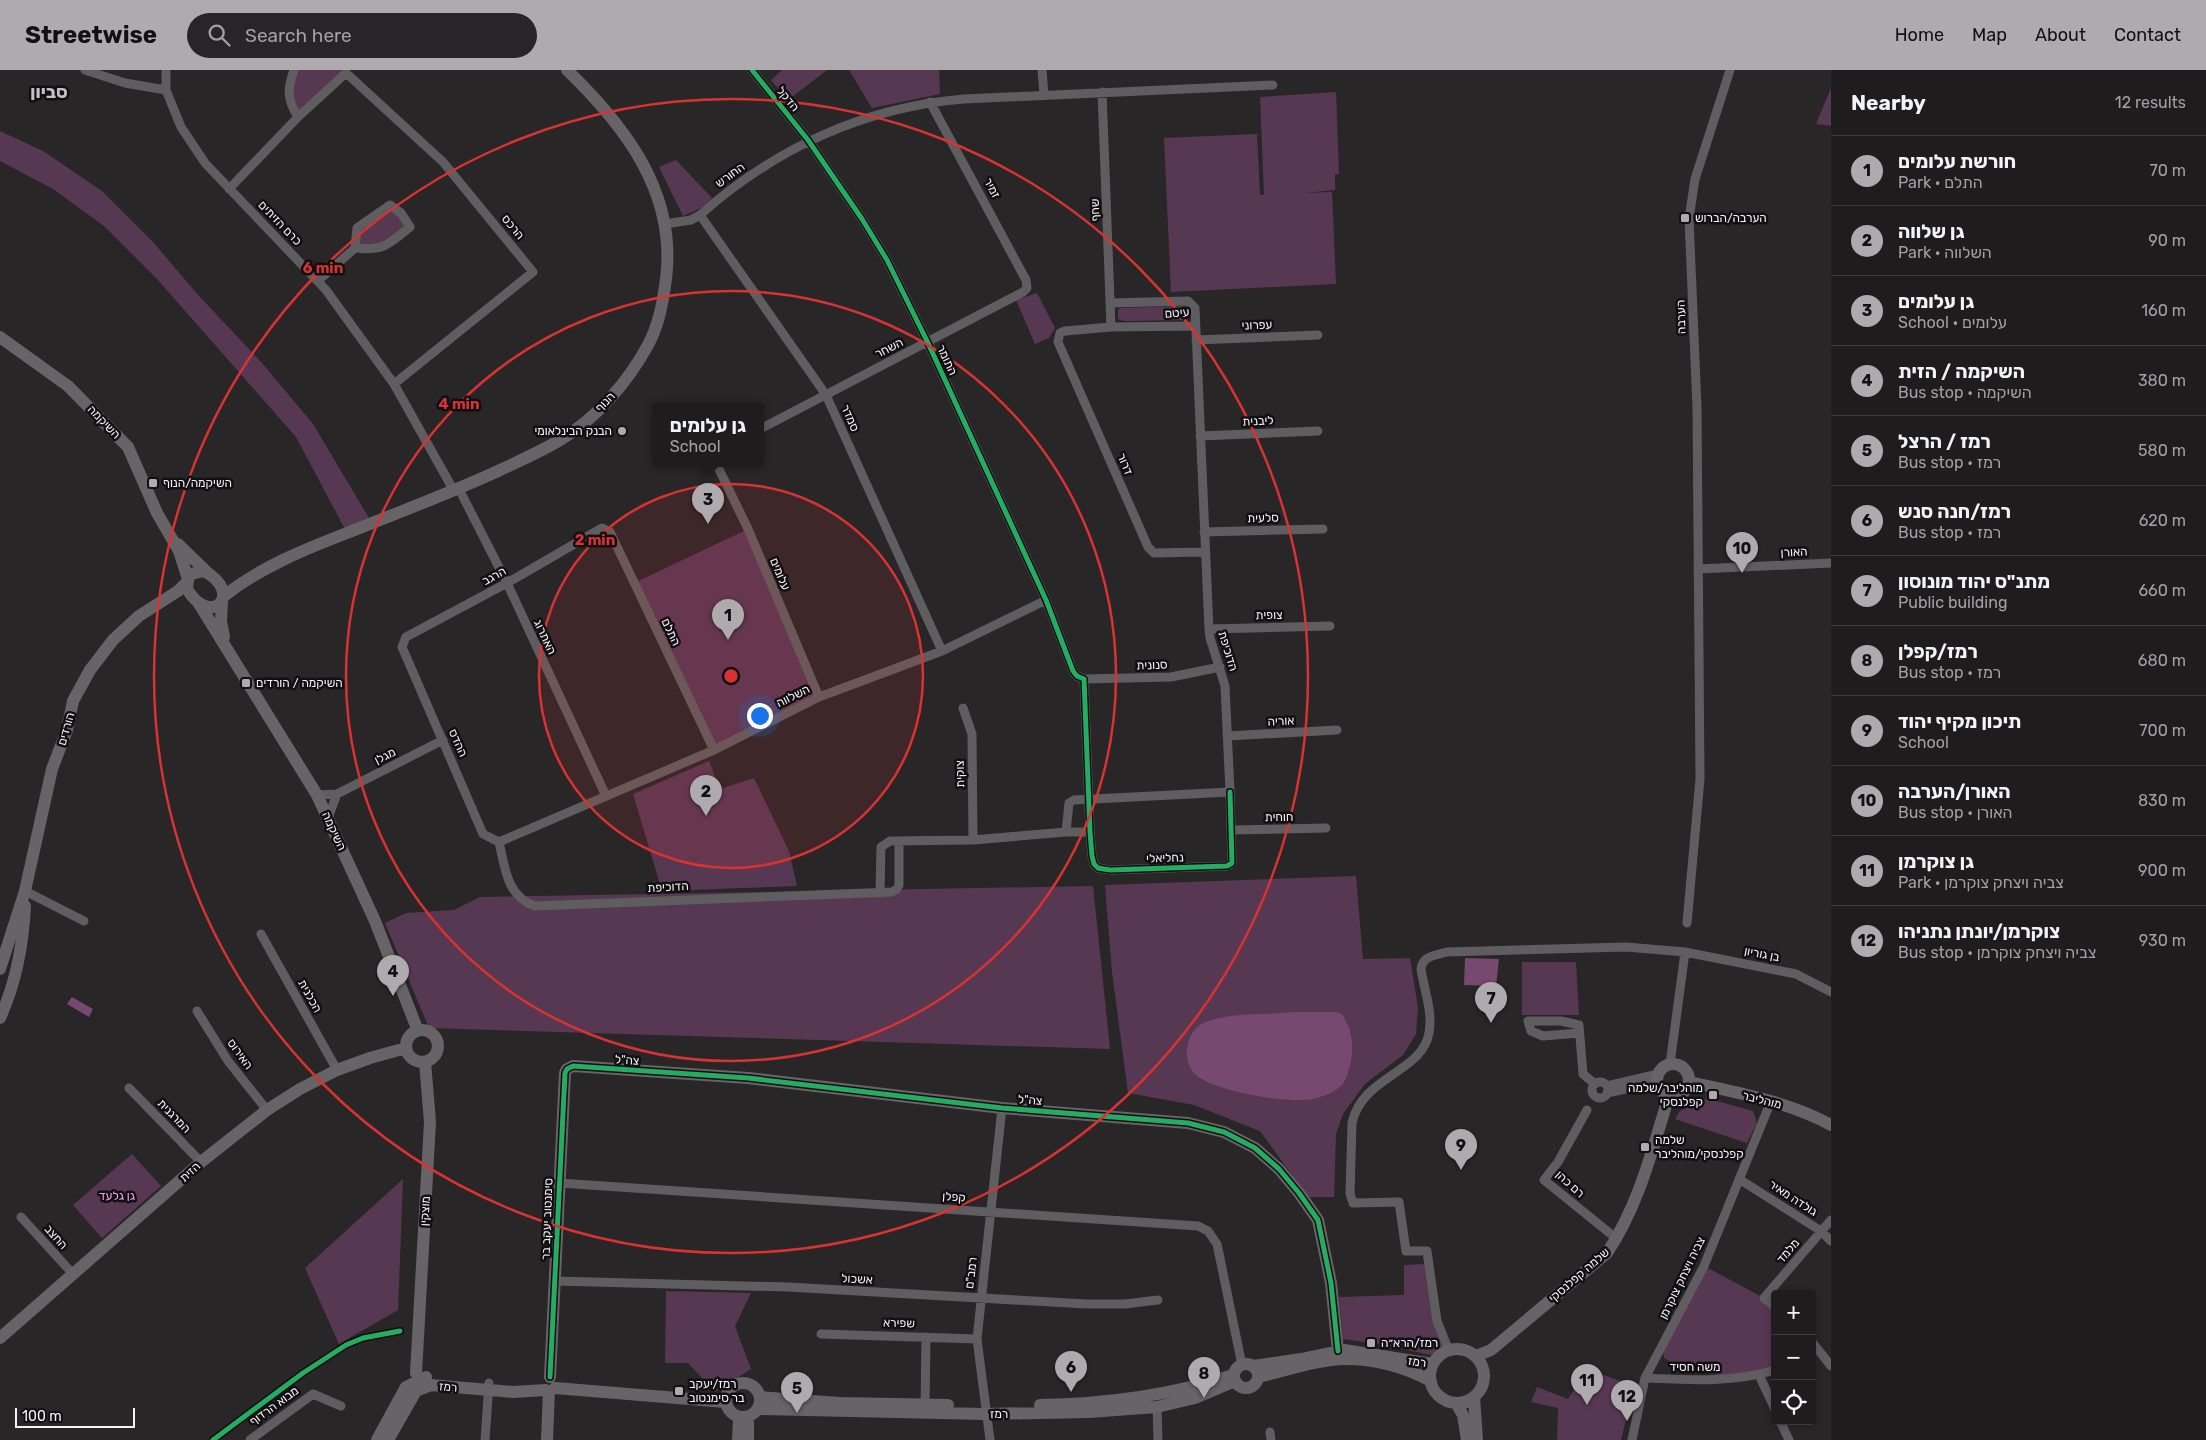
<!DOCTYPE html>
<meta charset="utf-8">
<style>
body{margin:0;font-family:Rubik,Heebo,sans-serif;background:#272527;color:#f1f3f6}
.controls{position:absolute;right:15px;bottom:15px;display:grid;overflow:hidden;border-radius:5px;box-shadow:0 2px 8px #0003}
.controls button{width:45px;height:45px;display:grid;place-items:center;padding:0;border:0;border-bottom:1px solid #3c3a3c;background:#1f1c1e;color:#f1f3f6;font:25px sans-serif}
.scale{position:absolute;left:15px;bottom:12px;width:120px;box-sizing:border-box;padding-left:5px;border:2px solid #f5f1f4;border-top:0;font-size:14px;line-height:18px;white-space:nowrap;color:#f5f1f4;-webkit-text-stroke:4px #110f11;paint-order:stroke}
.you{position:absolute;left:759px;top:645px;width:18px;height:18px;margin:-12px;border:4px solid #fff;border-radius:50%;background:#1a73e8;box-shadow:0 0 0 8px #1a73e833}
.badge{display:grid;place-items:center;width:32px;height:32px;border-radius:50%;background:#aeaaad;color:#111;font-size:16px;font-weight:700}
.pin{position:absolute;translate:-50% -41px;filter:drop-shadow(0 1px 2px #0008)}
.pin::after{content:'';position:absolute;top:26px;width:18px;height:15px;background:inherit;clip-path:polygon(0 0,100% 0,50% 100%)}
.popup{position:absolute;left:652px;top:332px;width:112px;height:65px;box-sizing:border-box;display:grid;place-content:center;border-radius:5px;background:#1f1c1e;filter:drop-shadow(0 1px 4px #0005);font-size:16px;white-space:nowrap;color:#a1a1a4}
.popup b{font-size:19px;color:#f1f3f6}
.popup::after{content:'';position:absolute;left:50%;top:100%;margin-left:-10px;border:10px solid transparent;border-top-color:#1f1c1e}
.list{margin:0;padding:0;list-style:none}
h2{display:flex;justify-content:space-between;align-items:center;height:65px;margin:0;padding:0 20px;font-size:21px}
h2 small{font-size:16px;font-weight:400;color:#a1a1a4}
.list li{display:grid;grid-template-columns:32px 1fr auto;gap:15px;align-items:center;box-sizing:border-box;height:70px;padding:0 20px;border-top:1px solid #3c3a3c}
.list b{display:block;font-size:19px;white-space:nowrap}
.list p{margin:0;font-size:16px;white-space:nowrap;color:#a1a1a4}
.list em{font-size:16px;font-style:normal;color:#a1a1a4}
.icon{flex:none;width:28px;height:28px;fill:none;stroke:currentColor;stroke-width:2;stroke-linecap:round;stroke-linejoin:round}
.map{position:relative;flex:none;width:1831px;height:1370px;overflow:hidden}
header{display:flex;align-items:center;gap:30px;box-sizing:border-box;height:70px;padding:0 25px;background:#aeaaad;color:#111}
header strong{font-size:24px}
nav{display:flex;gap:28px;margin-inline-start:auto;font-size:18px}
.search{width:350px;height:45px;background:#272527;display:flex;align-items:center;gap:12px;box-sizing:border-box;padding:0 18px;border-radius:28px;color:#a1a1a4;font-size:19px}
main{display:flex}
aside{flex:1;background:#1f1c1e}
.map>svg:first-child{display:block}
</style>
<header>
<strong>Streetwise</strong>
<div class="search"><svg class="icon" aria-label="search" viewBox="0 0 24 24"><circle cx="10" cy="10" r="6"/><path d="M15 15l6 6"/></svg>Search here</div>
<nav><a>Home</a><a>Map</a><a>About</a><a>Contact</a></nav>
</header>
<main>
<div class="map">
<svg width="1831" height="1370" viewBox="0 0 1831 1370">
<rect width="100%" height="100%" fill="#292628"/>
<!-- green -->
<path fill="#573852" d="M 294,0 L 342,0 L 346,3 L 298,47 L 290,35 Z
M 782,0 L 827,0 L 788,30 L 771,10 Z
M 849,0 L 939,0 L 940,24 L 872,38 Z
M 1831,18 L 1831,56 L 1816,54 Z
M 1336,22 L 1339,104 L 1335,104 L 1335,120 L 1304,123 L 1332,122 L 1336,214 L 1171,222 L 1164,68 L 1257,64 L 1260,125 L 1264,125 L 1260,27 Z
M 0,61 L 43,81 L 102,121 L 153,172 L 199,226 L 262,293 L 313,354 L 372,453 L 347,463 L 296,367 L 157,209 L 104,156 L 53,119 L 0,91 Z
M 676,90 L 712,128 L 703,137 L 683,146 L 659,97 Z
M 390,135 L 410,157 L 391,173 L 355,178 L 357,158 Z
M 1037,223 L 1055,258 L 1049,268 L 1035,274 L 1016,230 Z
M 1182,236 L 1187,238 L 1188,243 L 1183,250 L 1124,251 L 1118,249 L 1118,240 L 1121,238 Z
M 748,459 L 819,627 L 714,680 L 634,513 Z
M 709,691 L 720,719 L 754,708 L 789,781 L 797,816 L 662,821 L 633,724 Z
M 1356,806 L 1363,889 L 1410,888 L 1418,938 L 1416,964 L 1403,985 L 1365,1014 L 1343,1044 L 1336,1064 L 1334,1127 L 1308,1127 L 1260,1061 L 1194,1035 L 1128,1023 L 1112,902 L 1105,815 Z
M 1093,816 L 1110,979 L 429,958 L 385,853 L 406,843 L 454,840 L 480,827 Z
M 1522,892 L 1576,892 L 1579,945 L 1522,945 Z
M 1700,1029 L 1713,1030 L 1753,1041 L 1757,1053 L 1747,1073 L 1675,1049 L 1679,1042 Z
M 132,1084 L 161,1116 L 102,1168 L 73,1135 Z
M 403,1109 L 398,1240 L 339,1274 L 305,1198 Z
M 1426,1194 L 1433,1251 L 1443,1278 L 1431,1285 L 1379,1274 L 1343,1269 L 1339,1227 L 1404,1225 L 1404,1195 Z
M 1704,1196 L 1764,1228 L 1775,1237 L 1775,1300 L 1735,1308 L 1681,1298 L 1664,1288 L 1662,1275 Z
M 666,1221 L 751,1223 L 735,1256 L 751,1299 L 715,1322 L 688,1293 L 665,1293 Z
M 1587,1299 L 1634,1316 L 1621,1370 L 1557,1370 L 1558,1338 L 1531,1332 L 1537,1317 L 1568,1329 Z"/>
<!-- water -->
<path fill="#774970" d="M 1465,888 L 1499,889 L 1496,916 L 1464,915 Z
M 72,927 L 93,939 L 89,947 L 67,934 Z
M 1293,942 L 1336,942 L 1342,944 C 1352,960 1355,976 1350,995 C 1347,1005 1346,1014 1336,1020 C 1329,1025 1312,1030 1303,1030 C 1275,1031 1224,1022 1200,1008 C 1180,996 1184,963 1203,953 C 1227,942 1267,945 1293,942 Z"/>
<g fill="none" stroke-linecap="round" stroke-linejoin="round">
<!-- street -->
<path stroke="#5f5d5f" stroke-width="9" d="M 85,0 L 125,13 L 166,20
M 166,0 L 166,20 L 181,57 L 205,93 L 326,220 L 394,314 L 454,421
M 294,0 C 287,19 287,30 298,47
M 752,0 L 808,70 L 862,149 L 887,190 L 928,273 L 1046,530 L 1073,601 L 1077,606 L 1084,609 L 1090,762 L 1092,786 L 1094,794 L 1098,798 L 1110,800 L 1227,796 L 1232,793 L 1230,722
M 1042,0 L 1044,25
M 1102,22 L 1111,257
M 229,119 L 298,47 L 346,3 L 443,92 L 533,202 L 394,314
M 700,145 L 826,325 L 942,581
M 665,154 L 691,150 L 700,145 C 774,79 864,37 964,29 L 1273,15
M 319,210 L 355,178 C 384,181 388,175 410,157 L 401,143 L 390,135 L 357,158 L 355,178
M 1195,256 L 1111,257 L 1065,261 L 1060,263 L 1058,272 L 1148,477 L 1154,483 L 1204,482
M 1196,270 L 1318,265
M 760,359 L 1023,222 L 1027,218 L 1026,210 L 930,32
M 1200,366 L 1318,361
M 716,393 L 748,459 L 819,627
M 459,419 L 507,513 L 606,726
M 1204,462 L 1323,459
M 1698,499 L 1831,493
M 1209,559 L 1330,556
M 1084,609 L 1171,607 L 1220,597
M 963,638 L 972,664 L 973,770
M 1227,666 L 1337,660
M 317,725 L 337,724 L 443,670
M 328,748 L 337,724
M 1232,760 L 1326,758
M 1066,762 L 1069,733 L 1074,730 L 1230,722 L 1225,616 L 1210,568 L 1209,559 L 1195,238 L 1188,231 L 1111,233
M 499,772 L 483,764 L 402,577 L 406,567 L 507,513 L 602,458 L 610,462 L 714,680
M 499,772 L 714,680 L 819,627 L 942,581 L 1046,530
M 499,772 C 505,798 507,827 535,836 L 892,822 L 897,819 L 899,815 L 899,771
M 25,821 L 84,851
M 880,823 L 881,777 L 890,771 L 973,770 L 1066,762 L 1090,762
M 1687,853 L 1700,709 L 1697,337 L 1689,149 L 1695,109 L 1730,0
M 261,864 L 337,1000
M 197,941 L 228,991 L 267,1040
M 1579,963 L 1543,966 L 1531,961 L 1528,951 L 1561,951 L 1579,955 L 1583,1004 L 1595,1014
M 1670,994 L 1685,882
M1592 1020a8 8 0 1 1 16 0a8 8 0 1 1-16 0Z
M 1607,1016 L 1658,1004
M 129,1018 L 201,1092
M 1607,1023 L 1657,1012
M 1587,1040 L 1558,1092 L 1544,1110 L 1617,1169
M 1739,1109 L 1821,1161 L 1831,1171
M 559,1113 L 1198,1156 L 1208,1161 L 1217,1174 L 1242,1295
M 21,1147 L 73,1204
M 555,1211 L 788,1217 L 1086,1234 L 1125,1234 L 1158,1230
M 1775,1237 L 1764,1228 L 1831,1150
M 821,1264 L 977,1269
M 1812,1272 L 1831,1296
M 1449,1281 L 1437,1251 L 1427,1181 L 1406,1181 L 1399,1132 L 1353,1133 L 1350,1123 L 1352,1053 C 1362,1006 1422,1003 1429,963 C 1433,941 1424,920 1421,899 C 1422,886 1436,885 1447,882 L 1626,877 L 1685,882 L 1796,904 L 1831,922
M 1759,1305 L 1775,1339
M 1645,1308 C 1689,1310 1732,1313 1775,1300
M 1157,1337 L 1158,1370
M 925,1339 L 926,1267
M 1780,1351 L 1789,1370
M 1270,1362 L 1271,1370
M 250,1370 L 313,1324 L 341,1336
M 485,1370 L 489,1313
M 990,1370 L 977,1269 L 1002,1038
M 1632,1370 L 1645,1308 L 1704,1196 L 1771,1031"/>
<!-- secondary -->
<path stroke="#676367" stroke-width="12" d="M 0,267 L 68,316 L 128,377 L 157,443 L 179,481 L 188,509
M 178,474 L 208,503
M 204,501 C 245,523 211,559 187,519 L 188,509 L 191,504 Z
M 224,526 C 261,497 303,480 347,463 C 397,443 448,424 498,401 C 519,391 540,382 560,370 C 596,349 628,312 648,275 C 659,255 663,231 666,209 C 677,123 625,56 567,0
M 198,532 L 317,725 L 375,851 L 418,961
M 222,532 L 221,551 L 224,567
M 0,899 L 25,821 L 52,699 L 67,660 L 73,631 L 90,600 L 113,570 L 139,546 L 178,521 L 188,511
M 0,948 C 16,913 23,875 25,836
M406 976a16 16 0 1 1 32 0a16 16 0 1 1-32 0Z
M 425,992 L 430,1052 L 416,1303 L 421,1310 L 430,1315 L 513,1322 L 546,1320
M1657 1010a16 16 0 1 1 32 0a16 16 0 1 1-32 0Z
M 1690,1012 C 1738,1023 1787,1031 1831,1055
M 0,1268 L 201,1092 L 267,1040 L 300,1019 L 337,1000 L 370,988 L 406,978
M1430 1306a27 27 0 1 1 54 0a27 27 0 1 1-54 0Z
M 1476,1286 L 1491,1280 L 1607,1183 C 1639,1135 1652,1080 1669,1026
M1234 1306a12 12 0 1 1 24 0a12 12 0 1 1-24 0Z
M 1253,1296 L 1301,1289 L 1344,1280 L 1433,1294
M 550,1307 L 565,1003 L 567,999 L 573,996 L 748,1008 L 1002,1038 L 1188,1053 L 1224,1062 L 1255,1078 L 1279,1099 L 1299,1123 L 1318,1150 L 1331,1213 L 1338,1281
M 1258,1307 C 1284,1301 1320,1289 1345,1289 C 1375,1289 1405,1297 1431,1311
M726 1330a17 17 0 1 1 34 0a17 17 0 1 1-34 0Z
M 555,1318 L 726,1332
M 760,1327 L 839,1333 L 948,1335
M 1474,1327 L 1477,1370
M 1456,1333 L 1463,1345 L 1467,1370
M 1040,1335 C 1105,1334 1168,1326 1230,1306
M 758,1339 L 985,1344 L 1089,1342 L 1157,1337 L 1195,1328 L 1235,1311
M 377,1370 L 406,1317 L 426,1307
M 388,1370 L 416,1321 L 429,1316
M 547,1370 L 549,1321
M 738,1370 L 739,1347
M 748,1370 L 748,1347"/>
<!-- cycleway casing -->
<g stroke="#110f11" stroke-width="8">
<path id="cycleway" d="M 752,0 L 808,70 L 862,149 L 887,190 L 928,273 L 1046,530 L 1073,601 L 1077,606 L 1084,609 L 1090,762 L 1092,786 L 1094,794 L 1098,798 L 1110,800 L 1227,796 L 1232,793 L 1230,722
M 550,1307 L 565,1003 L 567,999 L 573,996 L 748,1008 L 1002,1038 L 1188,1053 L 1224,1062 L 1255,1078 L 1279,1099 L 1299,1123 L 1318,1150 L 1331,1213 L 1338,1281
M 213,1370 L 303,1303 L 346,1275 L 363,1268 L 400,1261"/>
</g>
<!-- cycleway -->
<use href="#cycleway" stroke="#26ab63" stroke-width="5"/>
</g>
<!-- distance rings -->
<circle cx="731" cy="606" r="192" fill="#d83232" fill-opacity=".12"/>
<g fill="none" stroke="#d83232" stroke-width="2.5">
<circle cx="731" cy="606" r="192"/>
<circle cx="731" cy="606" r="385"/>
<circle cx="731" cy="606" r="577"/>
</g>
<!-- markers -->
<g fill="#aeaaad" stroke="#110f11" stroke-width="2">
<rect x="1680" y="143" width="10" height="10" rx="2.5"/>
<circle cx="622" cy="361" r="5"/>
<rect x="148" y="408" width="10" height="10" rx="2.5"/>
<rect x="241" y="608" width="10" height="10" rx="2.5"/>
<rect x="1708" y="1020" width="10" height="10" rx="2.5"/>
<rect x="1640" y="1072" width="10" height="10" rx="2.5"/>
<rect x="1366" y="1268" width="10" height="10" rx="2.5"/>
<rect x="674" y="1316" width="10" height="10" rx="2.5"/>
</g>
<g text-anchor="middle" dominant-baseline="central" stroke-width="5" stroke-linejoin="round" paint-order="stroke">
<!-- street labels -->
<g font-size="12" fill="#f5f1f4" stroke="#110f11">
<text transform="translate(788 29) rotate(51)">הדקל</text>
<text transform="translate(730 105) rotate(-36)">החורש</text>
<text transform="translate(992 118) rotate(62)">זמיר</text>
<text transform="translate(1095 140) rotate(-92)">שחף</text>
<text transform="translate(280 153) rotate(46)">כרם הזיתים</text>
<text transform="translate(513 157) rotate(51)">הרכס</text>
<text transform="translate(1177 243) rotate(-4)">עיטם</text>
<text transform="translate(1681 247) rotate(-92)">הערבה</text>
<text transform="translate(1257 255) rotate(-2)">עפרוני</text>
<text transform="translate(889 278) rotate(-27)">השחר</text>
<text transform="translate(947 290) rotate(65)">התומר</text>
<text transform="translate(605 332) rotate(-46)">הנוף</text>
<text transform="translate(850 348) rotate(66)">סמדר</text>
<text transform="translate(1258 351) rotate(-3)">ליבנית</text>
<text transform="translate(104 352) rotate(46)">השיקמה</text>
<text transform="translate(1125 394) rotate(67)">דרור</text>
<text transform="translate(1263 448) rotate(-1)">סלעית</text>
<text transform="translate(1794 482) rotate(-3)">האורן</text>
<text transform="translate(780 504) rotate(67)">עלומים</text>
<text transform="translate(494 506) rotate(-29)">הרגב</text>
<text transform="translate(1269 545) rotate(-1)">צופית</text>
<text transform="translate(671 562) rotate(65)">התלם</text>
<text transform="translate(545 567) rotate(65)">האתרוג</text>
<text transform="translate(1228 581) rotate(73)">הדוכיפת</text>
<text transform="translate(1152 595) rotate(-2)">סנונית</text>
<text transform="translate(793 626) rotate(-26)">השלווה</text>
<text transform="translate(1281 651) rotate(-3)">אוריה</text>
<text transform="translate(66 659) rotate(-74)">הורדים</text>
<text transform="translate(458 673) rotate(66)">ההדס</text>
<text transform="translate(385 686) rotate(-27)">מגלן</text>
<text transform="translate(960 704) rotate(-91)">צוקית</text>
<text transform="translate(1279 747) rotate(-1)">חוחית</text>
<text transform="translate(334 761) rotate(65)">השיקמה</text>
<text transform="translate(1165 788) rotate(-2)">נחליאלי</text>
<text transform="translate(668 817) rotate(-3)">הדוכיפת</text>
<text transform="translate(1762 884) rotate(11)">בן גוריון</text>
<text transform="translate(310 926) rotate(61)">הכלנית</text>
<text transform="translate(240 984) rotate(54)">האירוס</text>
<text transform="translate(627 990) rotate(4)">צה"ל</text>
<text transform="translate(1030 1030) rotate(4)">צה"ל</text>
<text transform="translate(1762 1030) rotate(14)">מוהליבר</text>
<text transform="translate(174 1046) rotate(46)">המרגנית</text>
<text transform="translate(190 1102) rotate(-43)">הזית</text>
<text transform="translate(1570 1114) rotate(42)">רם כהן</text>
<text transform="translate(954 1127) rotate(4)">קפלן</text>
<text transform="translate(1793 1128) rotate(33)">גולדה מאיר</text>
<text transform="translate(425 1141) rotate(-87)">מוצקין</text>
<text transform="translate(547 1149) rotate(-88)">סימנטוב יעקב בר</text>
<text transform="translate(56 1167) rotate(48)">החצב</text>
<text transform="translate(1788 1181) rotate(-50)">מלמד</text>
<text transform="translate(971 1203) rotate(-83)">רמב"ם</text>
<text transform="translate(1579 1205) rotate(-41)">שלמה קפלנסקי</text>
<text transform="translate(1682 1208) rotate(-64)">צביה ויצחק צוקרמן</text>
<text transform="translate(857 1209) rotate(3)">אשכול</text>
<text transform="translate(899 1253) rotate(2)">שפירא</text>
<text transform="translate(1417 1292) rotate(8)">רמז</text>
<text x="1695" y="1297">משה חסיד</text>
<text transform="translate(448 1317) rotate(5)">רמז</text>
<text transform="translate(274 1336) rotate(-36)">מבוא הרדוף</text>
<text transform="translate(999 1344) rotate(-1)">רמז</text>
</g>
<!-- poi labels -->
<g font-size="12" fill="#f5f1f4" stroke="#110f11" text-anchor="start">
<text x="1695" y="148">הערבה/הברוש</text>
<text x="612" y="361" text-anchor="end">הבנק הבינלאומי</text>
<text x="163" y="413">השיקמה/הנוף</text>
<text x="256" y="613">השיקמה / הורדים</text>
<text x="1703" y="1018" text-anchor="end">מוהליבר/שלמה<tspan x="1703" dy="14">קפלנסקי</tspan></text>
<text x="1655" y="1070">שלמה<tspan x="1655" dy="14">קפלנסקי/מוהליבר</tspan></text>
<text x="1381" y="1273">רמז/הרא״ה</text>
<text x="689" y="1314">רמז/יעקב<tspan x="689" dy="14">בר סימנטוב</tspan></text>
</g>
<!-- park labels -->
<g font-size="12" fill="#f3a6e7" stroke="#110f11">
<text x="117" y="1126">גן גלעד</text>
</g>
<!-- district labels -->
<g font-size="18" font-weight="bold" fill="#c6c0c5" stroke="#110f11">
<text x="49" y="22">סביון</text>
</g>
</g>
<circle cx="731" cy="606" r="8" fill="#d83232" stroke="#110f11" stroke-width="2.5"/>
<g font-size="15" text-anchor="middle" font-weight="bold" fill="#d83232" stroke="#110f11" stroke-width="5" stroke-linejoin="round" paint-order="stroke">
<text x="323" y="203">6 min</text>
<text x="459" y="339">4 min</text>
<text x="595" y="475">2 min</text>
</g>
</svg>
<div class="controls">
<button>+</button>
<button>−</button>
<button><svg class="icon" aria-label="locate" viewBox="0 0 24 24"><circle cx="12" cy="12" r="6"/><path d="M12 2v4M12 18v4M2 12h4M18 12h4"/></svg></button>
</div>
<div class="scale">100 m</div>
<div class="you"></div>
<div class="pin badge" style="left:728px;top:570px">1</div>
<div class="pin badge" style="left:706px;top:746px">2</div>
<div class="pin badge" style="left:708px;top:454px">3</div>
<div class="popup"><b>גן עלומים</b>School</div>
<div class="pin badge" style="left:393px;top:926px">4</div>
<div class="pin badge" style="left:797px;top:1343px">5</div>
<div class="pin badge" style="left:1071px;top:1322px">6</div>
<div class="pin badge" style="left:1491px;top:953px">7</div>
<div class="pin badge" style="left:1204px;top:1328px">8</div>
<div class="pin badge" style="left:1461px;top:1100px">9</div>
<div class="pin badge" style="left:1742px;top:503px">10</div>
<div class="pin badge" style="left:1587px;top:1335px">11</div>
<div class="pin badge" style="left:1627px;top:1351px">12</div>
</div>
<aside>
<h2>Nearby<small>12 results</small></h2>
<ul class="list">
<li><span class="badge">1</span><div><b>חורשת עלומים</b><p>Park · התלם</p></div><em>70 m</em></li>
<li><span class="badge">2</span><div><b>גן שלווה</b><p>Park · השלווה</p></div><em>90 m</em></li>
<li><span class="badge">3</span><div><b>גן עלומים</b><p>School · עלומים</p></div><em>160 m</em></li>
<li><span class="badge">4</span><div><b>השיקמה / הזית</b><p>Bus stop · השיקמה</p></div><em>380 m</em></li>
<li><span class="badge">5</span><div><b>רמז / הרצל</b><p>Bus stop · רמז</p></div><em>580 m</em></li>
<li><span class="badge">6</span><div><b>רמז/חנה סנש</b><p>Bus stop · רמז</p></div><em>620 m</em></li>
<li><span class="badge">7</span><div><b>מתנ&quot;ס יהוד מונוסון</b><p>Public building</p></div><em>660 m</em></li>
<li><span class="badge">8</span><div><b>רמז/קפלן</b><p>Bus stop · רמז</p></div><em>680 m</em></li>
<li><span class="badge">9</span><div><b>תיכון מקיף יהוד</b><p>School</p></div><em>700 m</em></li>
<li><span class="badge">10</span><div><b>האורן/הערבה</b><p>Bus stop · האורן</p></div><em>830 m</em></li>
<li><span class="badge">11</span><div><b>גן צוקרמן</b><p>Park · צביה ויצחק צוקרמן</p></div><em>900 m</em></li>
<li><span class="badge">12</span><div><b>צוקרמן/יונתן נתניהו</b><p>Bus stop · צביה ויצחק צוקרמן</p></div><em>930 m</em></li>
</ul>
</aside>
</main>
